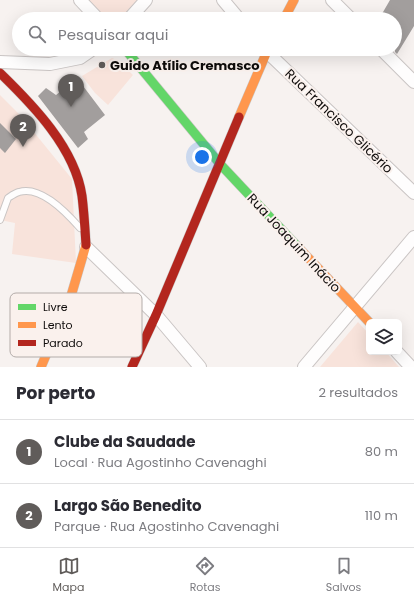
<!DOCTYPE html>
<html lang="pt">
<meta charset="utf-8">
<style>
body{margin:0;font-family:Poppins,sans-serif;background:#f7f7f7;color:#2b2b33}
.controls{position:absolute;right:12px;bottom:12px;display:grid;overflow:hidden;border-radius:6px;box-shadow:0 4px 16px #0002}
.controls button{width:36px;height:36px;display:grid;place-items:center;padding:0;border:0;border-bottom:1px solid #e1e1e2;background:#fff;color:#2b2b33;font:20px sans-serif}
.you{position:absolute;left:202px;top:157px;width:14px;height:14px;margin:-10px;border:3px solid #fff;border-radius:50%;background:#1a73e8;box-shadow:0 0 0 6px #1a73e833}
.badge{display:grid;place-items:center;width:26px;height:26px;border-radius:50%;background:#605c5a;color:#fff;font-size:13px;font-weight:700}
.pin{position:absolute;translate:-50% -33px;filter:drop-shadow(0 1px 2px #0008)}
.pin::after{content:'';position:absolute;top:21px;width:14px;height:12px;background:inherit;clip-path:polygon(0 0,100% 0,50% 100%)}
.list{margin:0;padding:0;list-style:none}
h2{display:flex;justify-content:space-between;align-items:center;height:52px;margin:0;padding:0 16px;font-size:17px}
h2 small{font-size:13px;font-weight:400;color:#7c7c81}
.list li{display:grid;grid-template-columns:26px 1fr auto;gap:12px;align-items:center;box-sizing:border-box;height:64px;padding:0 16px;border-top:1px solid #e1e1e2}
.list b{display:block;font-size:15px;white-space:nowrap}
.list p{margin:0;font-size:13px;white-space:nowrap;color:#7c7c81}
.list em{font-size:13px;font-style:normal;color:#7c7c81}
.icon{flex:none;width:22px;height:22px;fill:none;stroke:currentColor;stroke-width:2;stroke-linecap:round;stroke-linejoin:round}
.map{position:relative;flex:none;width:414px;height:367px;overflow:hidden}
.search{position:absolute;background:#fff;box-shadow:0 4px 16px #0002;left:12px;right:12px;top:12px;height:44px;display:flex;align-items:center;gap:10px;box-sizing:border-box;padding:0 14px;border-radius:22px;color:#7c7c81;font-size:15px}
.sheet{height:180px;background:#fff}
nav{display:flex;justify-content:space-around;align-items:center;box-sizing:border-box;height:56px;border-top:1px solid #e1e1e2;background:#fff;font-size:11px;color:#7c7c81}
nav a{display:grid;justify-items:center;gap:2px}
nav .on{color:#605c5a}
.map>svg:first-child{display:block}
</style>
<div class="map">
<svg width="414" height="367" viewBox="0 0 414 367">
<rect width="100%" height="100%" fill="#f7f2f0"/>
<!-- green -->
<path fill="#f8e3db" d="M 87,0 L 137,0 L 139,2 L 122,19 L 104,19 Z
M 112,58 L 119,61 L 133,75 L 108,105 L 95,93 L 82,76 Z
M 0,95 L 20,115 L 72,179 L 76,263 L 12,254 L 15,223 L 0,220 Z
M 358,322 L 369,334 L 369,352 L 386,352 L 399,367 L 320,367 Z"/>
<!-- building -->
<path fill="#a29e9d" d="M 390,0 L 414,0 L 414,26 L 397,54 L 395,52 L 395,19 L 379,19 Z
M 77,78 L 105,115 L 84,132 L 88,139 L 78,148 L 38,96 L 46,88 L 56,95 Z
M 0,123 L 16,139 L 5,153 L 0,148 Z"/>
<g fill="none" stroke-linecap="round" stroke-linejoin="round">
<!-- lane casing -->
<g stroke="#cac5c4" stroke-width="8">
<path id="lane" d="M 0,220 L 8,198 C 11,196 15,193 19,192 C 41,185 67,213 80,228"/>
</g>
<!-- street casing -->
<g stroke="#cac5c4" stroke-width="14">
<path id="street" d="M 80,0 L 98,19
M 223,0 L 239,19
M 332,0 L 351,19
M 129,19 L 146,0
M 264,49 L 414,193
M 381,49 L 414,82
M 0,62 L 50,64 L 80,58 L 93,49
M 86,247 L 156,315 L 200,367
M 397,352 L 411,367
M 304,367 L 414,237"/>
</g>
<!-- fast casing -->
<g stroke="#cac5c4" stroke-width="10">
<path id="fast" d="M 125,49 L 220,164 L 298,247"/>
</g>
<!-- slow casing -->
<g stroke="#cac5c4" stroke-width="10">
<path id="slow" d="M 284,19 L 294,0
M 239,117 L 268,49
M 298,247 L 369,322
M 41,367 L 71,296 L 86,245"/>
</g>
<!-- jam casing -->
<g stroke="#cac5c4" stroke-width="10">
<path id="jam" d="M 0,73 C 33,105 75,148 82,196 C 84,212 85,229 86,245
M 132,367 L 156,315 L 239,117"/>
</g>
<!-- lane -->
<use href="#lane" stroke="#fefdfd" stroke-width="6"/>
<!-- street -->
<use href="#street" stroke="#fefdfd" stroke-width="12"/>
<!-- fast -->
<use href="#fast" stroke="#63d668" stroke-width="9"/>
<!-- slow -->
<use href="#slow" stroke="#ff974d" stroke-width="9"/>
<!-- jam -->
<use href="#jam" stroke="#b3261e" stroke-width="9"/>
</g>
<!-- markers -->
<circle fill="#605c5a" stroke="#faf1ed" stroke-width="1.5" cx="102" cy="65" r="4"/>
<g text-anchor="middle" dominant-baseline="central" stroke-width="4" stroke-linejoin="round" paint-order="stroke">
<!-- poi labels -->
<g font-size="13" font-weight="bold" fill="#0e0b0a" stroke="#faf1ed" text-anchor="start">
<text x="110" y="65">Guido Atílio Cremasco</text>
</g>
<!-- street labels -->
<g font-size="13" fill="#0e0b0a" stroke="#faf1ed">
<text transform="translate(339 121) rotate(44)">Rua Francisco Glicério</text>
<text transform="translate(294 243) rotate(47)">Rua Joaquim Inácio</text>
</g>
</g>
<!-- legend -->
<rect x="10" y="293" width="132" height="64" rx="6" fill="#faf1ed" stroke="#b3aca9" stroke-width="1"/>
<rect x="18" y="304" width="18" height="6" fill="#63d668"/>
<rect x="18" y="322" width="18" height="6" fill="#ff974d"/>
<rect x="18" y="340" width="18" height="6" fill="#b3261e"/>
<g font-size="11" fill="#0e0b0a">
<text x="43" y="311">Livre</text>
<text x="43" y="329">Lento</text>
<text x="43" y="347">Parado</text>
</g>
</svg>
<div class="controls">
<button><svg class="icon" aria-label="layers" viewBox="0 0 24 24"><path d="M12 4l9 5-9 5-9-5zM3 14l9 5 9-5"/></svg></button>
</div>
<div class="you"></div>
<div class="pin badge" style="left:71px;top:107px">1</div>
<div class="pin badge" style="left:23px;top:147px">2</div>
<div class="search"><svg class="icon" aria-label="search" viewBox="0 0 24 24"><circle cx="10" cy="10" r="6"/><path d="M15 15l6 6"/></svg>Pesquisar aqui</div>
</div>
<section class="sheet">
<h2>Por perto<small>2 resultados</small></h2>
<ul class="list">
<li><span class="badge">1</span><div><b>Clube da Saudade</b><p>Local · Rua Agostinho Cavenaghi</p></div><em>80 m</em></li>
<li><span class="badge">2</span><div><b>Largo São Benedito</b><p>Parque · Rua Agostinho Cavenaghi</p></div><em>110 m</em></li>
</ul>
</section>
<nav>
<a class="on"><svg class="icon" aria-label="map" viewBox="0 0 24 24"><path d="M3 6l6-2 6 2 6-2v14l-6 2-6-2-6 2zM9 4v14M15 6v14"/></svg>Mapa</a>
<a><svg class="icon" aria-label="directions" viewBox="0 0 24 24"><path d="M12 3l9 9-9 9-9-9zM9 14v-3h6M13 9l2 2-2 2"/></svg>Rotas</a>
<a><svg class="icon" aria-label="saved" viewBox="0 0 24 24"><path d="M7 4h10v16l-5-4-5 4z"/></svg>Salvos</a>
</nav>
